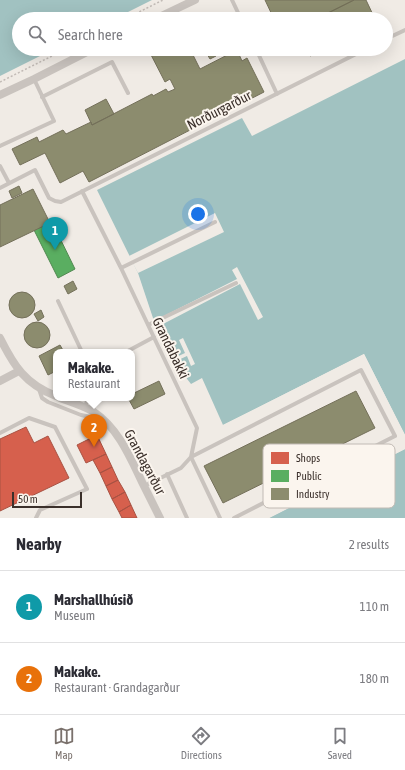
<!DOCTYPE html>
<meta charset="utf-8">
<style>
body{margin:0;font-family:"Asap Condensed",sans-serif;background:#f7f7f7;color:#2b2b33}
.scale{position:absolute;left:12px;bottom:10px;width:70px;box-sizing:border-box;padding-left:4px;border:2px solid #3b302b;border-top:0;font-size:11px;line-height:14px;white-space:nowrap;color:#3b302b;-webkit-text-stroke:3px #fbf5ee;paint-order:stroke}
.you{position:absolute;left:198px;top:214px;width:14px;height:14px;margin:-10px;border:3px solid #fff;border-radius:50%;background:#1a73e8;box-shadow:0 0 0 6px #1a73e833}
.badge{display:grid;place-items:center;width:26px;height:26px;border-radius:50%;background:#7a716c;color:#fff;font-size:13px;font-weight:700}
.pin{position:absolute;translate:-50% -33px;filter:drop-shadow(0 1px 2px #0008)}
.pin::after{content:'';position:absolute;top:21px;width:14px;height:12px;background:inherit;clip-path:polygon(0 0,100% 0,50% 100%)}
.popup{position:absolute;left:53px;top:349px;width:82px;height:52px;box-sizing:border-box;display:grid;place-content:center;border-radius:8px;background:#fff;filter:drop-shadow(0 1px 3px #0005);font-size:13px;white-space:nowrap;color:#7c7c81}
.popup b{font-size:15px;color:#2b2b33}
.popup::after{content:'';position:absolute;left:50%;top:100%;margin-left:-8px;border:8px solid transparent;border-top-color:#fff}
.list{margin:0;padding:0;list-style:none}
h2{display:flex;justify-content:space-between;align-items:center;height:52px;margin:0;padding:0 16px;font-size:17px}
h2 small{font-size:13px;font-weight:400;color:#7c7c81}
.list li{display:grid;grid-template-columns:26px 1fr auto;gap:12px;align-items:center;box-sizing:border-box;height:72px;padding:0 16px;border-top:1px solid #e1e1e2}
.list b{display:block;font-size:15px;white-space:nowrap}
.list p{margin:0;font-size:13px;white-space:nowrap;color:#7c7c81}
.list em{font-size:13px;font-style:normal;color:#7c7c81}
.icon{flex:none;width:22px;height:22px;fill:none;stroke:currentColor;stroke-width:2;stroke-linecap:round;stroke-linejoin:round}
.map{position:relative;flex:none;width:405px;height:518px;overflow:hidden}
.search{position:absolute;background:#fff;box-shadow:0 4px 16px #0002;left:12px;right:12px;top:12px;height:44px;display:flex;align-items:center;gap:10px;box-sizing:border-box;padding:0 14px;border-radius:22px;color:#7c7c81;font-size:15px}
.sheet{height:196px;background:#fff}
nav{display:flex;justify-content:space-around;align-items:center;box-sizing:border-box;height:56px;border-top:1px solid #e1e1e2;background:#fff;font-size:11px;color:#7c7c81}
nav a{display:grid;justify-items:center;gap:2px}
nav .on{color:#7a716c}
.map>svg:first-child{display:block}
</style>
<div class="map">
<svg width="405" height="518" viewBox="0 0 405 518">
<rect width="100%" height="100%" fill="#f0ebe5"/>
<!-- water -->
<path fill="#a1c2c1" d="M 0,0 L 152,0 L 114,19 L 19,19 L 19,49 L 54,49 L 0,76 Z
M 405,59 L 405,435 L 364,354 L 223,425 L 202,378 L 191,384 L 174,362 L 154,321 L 138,273 L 97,190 L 242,118 L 252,136 Z
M 405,449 L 405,518 L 269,518 Z"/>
<!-- pier -->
<path fill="#f0ebe5" d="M 215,213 L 224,232 L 138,273 L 129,256 Z
M 237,267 L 263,317 L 258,320 L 240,284 L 165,323 L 163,320 L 155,324 L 154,321 L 237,279 L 232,270 Z
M 183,338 L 195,364 L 191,366 L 187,356 L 174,362 L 172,359 L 185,353 L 179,340 Z
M 364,354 L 405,435 L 405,437 L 403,436 L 363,356 L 224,427 L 223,425 Z
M 405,447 L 405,449 L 269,518 L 267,518 L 268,516 Z"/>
<!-- shops -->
<path fill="#d6604d" stroke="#a85243" d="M 26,427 L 34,443 L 48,436 L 69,478 L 0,511 L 0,439 Z
M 97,435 L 106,454 L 86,463 L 77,445 Z
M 106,454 L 112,467 L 100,473 L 93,460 Z
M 112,467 L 118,480 L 106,486 L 100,473 Z
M 118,480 L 125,492 L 112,499 L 106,486 Z
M 125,492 L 131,505 L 119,512 L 112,499 Z
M 131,505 L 137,518 L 122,518 L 119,512 Z"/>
<!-- public -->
<path fill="#5aae61" stroke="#518851" d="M 52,222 L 75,269 L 58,278 L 34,230 Z"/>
<!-- industry -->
<path fill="#8c8c6e" stroke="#74705a" d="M 265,0 L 354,0 L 316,19 L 274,19 Z
M 354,0 L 366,0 L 375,19 L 316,19 Z
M 148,49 L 190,49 L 200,69 L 237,50 L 242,61 L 247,58 L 264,92 L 89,182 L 83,171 L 60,183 L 45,153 L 20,165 L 12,149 L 37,137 L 39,142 L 63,130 L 66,134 L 91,122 L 92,125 L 152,94 L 153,96 L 166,89 L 168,92 L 175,89 L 170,79 L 165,82 Z
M 307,49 L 325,49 L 310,56 Z
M 214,51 L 216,56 L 210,59 L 207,54 Z
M 106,99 L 114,114 L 92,125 L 85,110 Z
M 19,186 L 22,193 L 12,198 L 9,191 Z
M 33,189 L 50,223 L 0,247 L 0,205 Z
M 73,281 L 77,289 L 68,294 L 64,286 Z
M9 305a13 13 0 1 1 26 0a13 13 0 1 1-26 0Z
M 41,310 L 44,317 L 38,321 L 34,314 Z
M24 335a13 13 0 1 1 26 0a13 13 0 1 1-26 0Z
M 60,345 L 64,352 L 56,352 L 56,371 L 48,375 L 39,356 Z
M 159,381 L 165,394 L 134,409 L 128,398 L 132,398 L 132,394 Z
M 356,391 L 375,428 L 223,503 L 204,466 Z"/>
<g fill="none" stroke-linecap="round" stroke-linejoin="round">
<!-- path -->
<path stroke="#c2bbb6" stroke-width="1.5" stroke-dasharray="2 2" stroke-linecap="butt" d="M 125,19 L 163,0
M 0,82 L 66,49"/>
<!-- service -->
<path stroke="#c9c3be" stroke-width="4" d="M 232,0 L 241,19
M 386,39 L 405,30
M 256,49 L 277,94
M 42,97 L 112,62 L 128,93
M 0,146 L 54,121 L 34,79
M 0,166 L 9,183
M 0,188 L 35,170 L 49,198 L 55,201 L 61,202 L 366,49
M 82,191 L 121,268 L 197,428 L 191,457 L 220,518
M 121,268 L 215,222
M 58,301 L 82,352
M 148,325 L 236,283
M 126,352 L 154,337
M 39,389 L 42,398 L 48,402 L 81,415 L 91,417 L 98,417
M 85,407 L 88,398
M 0,433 L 29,418 L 55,427 L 87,489 L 40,510 L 36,518
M 167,474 L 187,518
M 144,486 L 181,468 L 191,457 L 361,370 L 395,436 L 234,518"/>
<!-- minor -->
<path stroke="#c9c3be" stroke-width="8" d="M 155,19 L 195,0
M 0,95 L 34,79 L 93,49
M 0,338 C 14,366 25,384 56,396
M 0,381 L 19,371
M 60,398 C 71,402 84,406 94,412 C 118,428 130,457 142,482 C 148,494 154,506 160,518"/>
</g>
<g text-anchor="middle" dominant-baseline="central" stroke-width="4" stroke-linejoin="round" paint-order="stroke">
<!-- street labels -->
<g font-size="14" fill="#3b302b" stroke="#fbf5ee">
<text transform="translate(219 110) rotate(-27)">Norðurgarður</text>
<text transform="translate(171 348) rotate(64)">Grandabakki</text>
<text transform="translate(145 462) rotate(62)">Grandagarður</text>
</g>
</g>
<!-- legend -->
<rect x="263" y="444" width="132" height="64" rx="6" fill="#fbf5ee" stroke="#c1bab4" stroke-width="1"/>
<rect x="271" y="452" width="18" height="12" fill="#d6604d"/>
<rect x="271" y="470" width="18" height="12" fill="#5aae61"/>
<rect x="271" y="488" width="18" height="12" fill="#8c8c6e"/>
<g font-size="11" fill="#3b302b">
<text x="296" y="462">Shops</text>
<text x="296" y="480">Public</text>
<text x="296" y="498">Industry</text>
</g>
</svg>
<div class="scale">50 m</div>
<div class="you"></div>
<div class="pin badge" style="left:55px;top:250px;background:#0f9aa8">1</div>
<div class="pin badge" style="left:94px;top:447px;background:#e8710a">2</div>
<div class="popup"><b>Makake.</b>Restaurant</div>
<div class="search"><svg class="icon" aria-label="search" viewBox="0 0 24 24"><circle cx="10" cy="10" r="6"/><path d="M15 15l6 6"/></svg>Search here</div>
</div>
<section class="sheet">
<h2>Nearby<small>2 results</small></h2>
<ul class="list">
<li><span class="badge" style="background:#0f9aa8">1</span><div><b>Marshallhúsið</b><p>Museum</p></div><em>110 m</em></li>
<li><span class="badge" style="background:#e8710a">2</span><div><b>Makake.</b><p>Restaurant · Grandagarður</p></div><em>180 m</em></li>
</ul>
</section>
<nav>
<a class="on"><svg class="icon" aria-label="map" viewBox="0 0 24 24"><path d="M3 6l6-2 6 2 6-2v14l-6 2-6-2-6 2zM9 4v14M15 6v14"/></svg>Map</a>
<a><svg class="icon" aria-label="directions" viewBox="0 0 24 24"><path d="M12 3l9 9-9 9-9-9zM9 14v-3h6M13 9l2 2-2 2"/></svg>Directions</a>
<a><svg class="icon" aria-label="saved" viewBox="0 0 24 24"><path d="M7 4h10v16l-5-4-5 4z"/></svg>Saved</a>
</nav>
